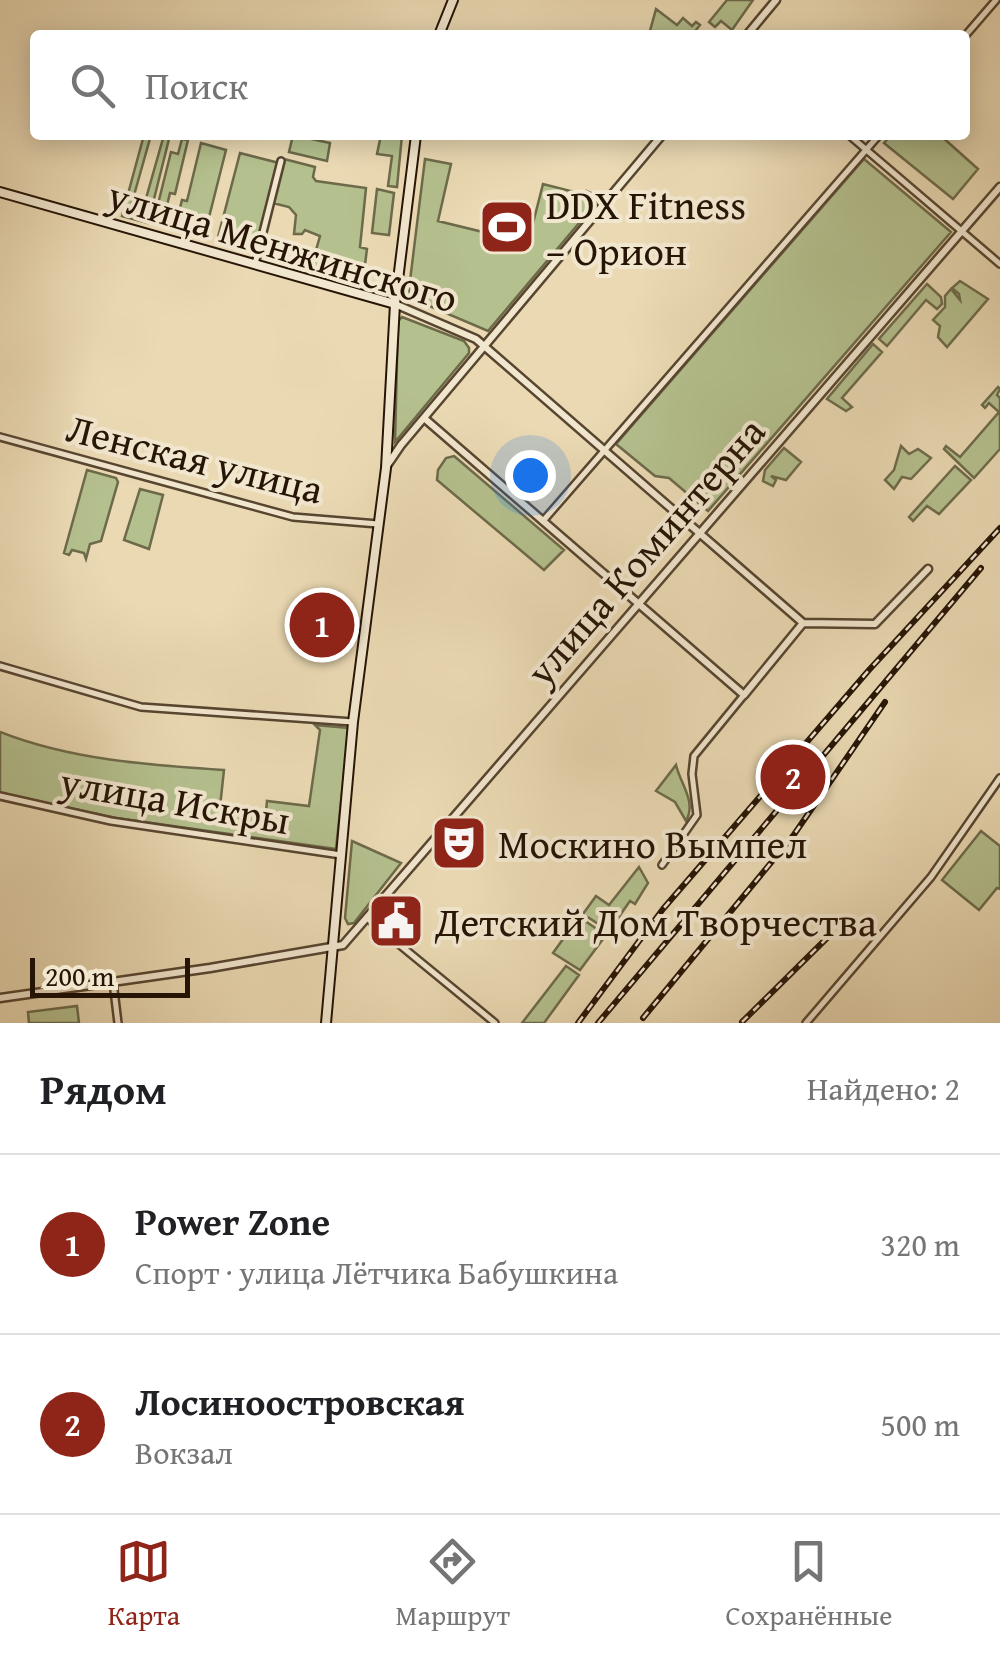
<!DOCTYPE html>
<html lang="ru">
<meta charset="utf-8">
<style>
body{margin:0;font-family:"Gentium Book Plus",serif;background:#f2f2f2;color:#202124}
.scale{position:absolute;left:30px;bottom:25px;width:160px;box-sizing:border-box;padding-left:10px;border:5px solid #261405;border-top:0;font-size:28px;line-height:35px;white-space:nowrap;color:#261405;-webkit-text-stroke:8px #f1e6ce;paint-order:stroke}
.you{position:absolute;left:530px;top:475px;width:35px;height:35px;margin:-25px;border:8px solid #fff;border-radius:50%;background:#1a73e8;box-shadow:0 0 0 15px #1a73e833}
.badge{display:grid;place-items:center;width:65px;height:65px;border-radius:50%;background:#8f2418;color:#fff;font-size:32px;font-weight:700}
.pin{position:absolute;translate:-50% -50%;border:5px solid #fff;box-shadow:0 2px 10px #0006}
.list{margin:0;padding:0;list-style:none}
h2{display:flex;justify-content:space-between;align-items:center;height:130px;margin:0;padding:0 40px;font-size:42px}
h2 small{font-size:32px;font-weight:400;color:#757577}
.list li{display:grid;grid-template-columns:65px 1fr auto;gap:30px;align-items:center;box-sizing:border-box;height:180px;padding:0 40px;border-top:2px solid #e0e0e0}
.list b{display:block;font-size:38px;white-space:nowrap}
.list p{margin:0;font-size:32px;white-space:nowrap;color:#757577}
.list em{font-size:32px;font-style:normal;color:#757577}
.icon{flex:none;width:55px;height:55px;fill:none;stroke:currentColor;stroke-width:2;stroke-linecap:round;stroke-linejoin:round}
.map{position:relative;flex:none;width:1000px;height:1023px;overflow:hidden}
.search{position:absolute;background:#fff;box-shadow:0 5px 25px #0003;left:30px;right:30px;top:30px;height:110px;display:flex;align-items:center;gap:25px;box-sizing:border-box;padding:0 35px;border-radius:10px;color:#757577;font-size:38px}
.sheet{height:490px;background:#fff}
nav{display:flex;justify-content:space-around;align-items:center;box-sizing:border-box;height:140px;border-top:2px solid #e0e0e0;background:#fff;font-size:28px;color:#757577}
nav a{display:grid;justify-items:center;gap:5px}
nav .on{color:#8f2418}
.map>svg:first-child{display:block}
</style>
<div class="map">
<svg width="1000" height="1023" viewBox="0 0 1000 1023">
<rect width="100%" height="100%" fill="#ead9b3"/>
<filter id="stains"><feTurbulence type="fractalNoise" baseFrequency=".002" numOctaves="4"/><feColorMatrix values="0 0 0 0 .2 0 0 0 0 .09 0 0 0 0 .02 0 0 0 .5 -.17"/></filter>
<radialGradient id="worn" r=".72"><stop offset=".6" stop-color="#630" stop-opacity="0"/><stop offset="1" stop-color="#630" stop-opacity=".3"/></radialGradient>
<!-- green -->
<path fill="#b4c08e" stroke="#6d6a4a" stroke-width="2.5" d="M 727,0 L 753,0 L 732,30 L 721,21 L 715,27 L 709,22 Z
M 656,9 L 677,25 L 683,18 L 692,26 L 696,22 L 700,25 L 692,35 L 656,35 L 650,31 Z
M 144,135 L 151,135 L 129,213 L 141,216 L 164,135 L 170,135 L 148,223 L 122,216 Z
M 293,135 L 330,143 L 327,161 L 289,152 Z
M 381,135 L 402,135 L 397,187 L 388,186 L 392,156 L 377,154 Z
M 891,135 L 940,135 L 978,169 L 953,199 L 884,143 Z
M 182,139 L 188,140 L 175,194 L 170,193 L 163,222 L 154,220 L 171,152 L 178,154 Z
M 201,143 L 226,150 L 204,237 L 175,227 L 182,200 L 187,201 Z
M 240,153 L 279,163 L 255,253 L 217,241 Z
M 284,159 L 315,167 L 313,177 L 316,181 L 366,188 L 360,247 L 367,249 L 363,280 L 311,268 L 320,236 L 305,230 L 302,234 L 294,234 L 296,215 L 289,207 L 273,203 Z
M 425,159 L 451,164 L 438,221 L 528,243 L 543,184 L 582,194 L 586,191 L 601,197 L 488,331 L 408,297 Z
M 864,159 L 951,232 L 708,511 L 669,478 L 655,476 L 616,444 Z
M 377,189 L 394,193 L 389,235 L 372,233 Z
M 960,281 L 988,299 L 947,347 L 938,337 L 940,326 L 933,320 L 945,307 L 945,296 L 951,289 L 960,300 L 959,294 L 952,288 Z
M 927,284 L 941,297 L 942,304 L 937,309 L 926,300 L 887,346 L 879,339 Z
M 402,317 L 464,341 L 469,348 L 469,353 L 395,442 L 398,321 Z
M 873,344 L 882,352 L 842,398 L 852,407 L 846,411 L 827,399 Z
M 998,387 L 1000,389 L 997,395 L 1000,398 L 1000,449 L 974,478 L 944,449 L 946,446 L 960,457 L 999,412 L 989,403 L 985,408 L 982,405 Z
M 901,446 L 909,454 L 918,449 L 931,458 L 911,479 L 902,477 L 894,489 L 885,480 L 894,470 Z
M 784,448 L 801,462 L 786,480 L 771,476 L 776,480 L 773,486 L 763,481 L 765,470 Z
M 454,456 L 564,550 L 544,570 L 437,480 L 438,470 L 446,458 Z
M 955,466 L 971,480 L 939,514 L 927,506 L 913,521 L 909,517 Z
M 87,470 L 116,478 L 118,482 L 101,541 L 90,544 L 86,559 L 84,553 L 72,550 L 69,555 L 64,553 Z
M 140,489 L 163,495 L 149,549 L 124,540 Z
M 315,725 L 349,728 L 336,849 L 116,818 L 0,793 L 0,732 C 71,760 148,765 224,770 L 220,807 L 266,812 L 267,801 L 309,806 L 320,730 Z
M 676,765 C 680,783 697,802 686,821 L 675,802 L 656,791 Z
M 981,831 L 1000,846 L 1000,889 L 997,888 L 979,910 L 942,880 Z
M 352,841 L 401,863 L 354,923 L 348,924 L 345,918 Z
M 639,867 L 648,883 L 635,904 L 630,901 L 609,931 L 583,914 L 596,896 L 609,905 Z
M 579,917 L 606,935 L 580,970 L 553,953 Z
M 566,966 L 579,975 L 544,1023 L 522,1023 Z
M 77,1006 L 79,1023 L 29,1023 L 28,1012 Z"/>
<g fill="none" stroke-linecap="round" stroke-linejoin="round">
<!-- minor casing -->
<g stroke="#574530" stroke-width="10">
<path id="minor" d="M 965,36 L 996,0
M 849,135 L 1000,264
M 255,264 L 281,161
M 0,437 L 293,517 L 378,524
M 543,521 L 879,135
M 0,666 L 141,707 L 353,722
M 0,796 L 111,821 L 341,855
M 662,865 L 697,815 L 692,774 L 694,756 L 744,695
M 367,918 L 495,1023
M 113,982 L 118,1023
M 806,1023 L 931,877 L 1000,778"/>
</g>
<!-- tertiary casing -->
<g stroke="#574530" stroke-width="11">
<path id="tertiary" d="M 747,35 L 776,0
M 395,304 L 476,339 L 803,623
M 424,418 L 744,695 L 803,623
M 386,467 L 401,445 L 662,135
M 803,623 L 875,624 L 928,569
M 0,998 L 210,968 L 343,945 L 1000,187"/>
</g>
<!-- secondary casing -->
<g stroke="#261405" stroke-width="12">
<path id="secondary" d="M 439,35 L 453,0
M 0,192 L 395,304
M 326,1023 L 353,722 L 386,468 L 395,304 L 416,135"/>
</g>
<!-- minor -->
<use href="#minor" stroke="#f1e6ce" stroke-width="5"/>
<!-- tertiary -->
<use href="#tertiary" stroke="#f1e6ce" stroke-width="6"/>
<!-- secondary -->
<use href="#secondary" stroke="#f1e6ce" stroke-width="8"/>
<!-- rail casing -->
<g stroke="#261405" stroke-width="6">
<path id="rail" d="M 643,1018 L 793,836 L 885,702
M 742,1022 L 829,936
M 578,1023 L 663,909 L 869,670 L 1000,528
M 598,1023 L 981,568"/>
</g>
<!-- rail -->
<use href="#rail" stroke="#f1e6ce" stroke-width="2.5" stroke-dasharray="8" stroke-linecap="butt"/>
</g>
<!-- icons -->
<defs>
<g id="stadium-square" transform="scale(2.875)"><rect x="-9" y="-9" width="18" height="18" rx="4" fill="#8f2418" stroke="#f1e6ce"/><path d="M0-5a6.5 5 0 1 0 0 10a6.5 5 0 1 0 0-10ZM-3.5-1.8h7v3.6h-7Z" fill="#fff"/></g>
<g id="theatre-square" transform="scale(2.875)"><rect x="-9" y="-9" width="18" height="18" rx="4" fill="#8f2418" stroke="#f1e6ce"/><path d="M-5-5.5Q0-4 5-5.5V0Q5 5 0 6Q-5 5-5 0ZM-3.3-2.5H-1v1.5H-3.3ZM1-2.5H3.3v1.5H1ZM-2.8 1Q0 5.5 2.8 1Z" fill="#fff"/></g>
<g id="civic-square" transform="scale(2.875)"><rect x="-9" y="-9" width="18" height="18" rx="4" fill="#8f2418" stroke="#f1e6ce"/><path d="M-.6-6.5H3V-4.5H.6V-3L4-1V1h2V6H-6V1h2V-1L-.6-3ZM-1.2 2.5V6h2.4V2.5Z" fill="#fff"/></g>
</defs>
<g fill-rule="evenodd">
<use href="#stadium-square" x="507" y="227"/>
<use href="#theatre-square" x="459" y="843"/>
<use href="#civic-square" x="396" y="921"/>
</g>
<g text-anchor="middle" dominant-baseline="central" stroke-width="8" stroke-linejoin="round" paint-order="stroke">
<!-- poi labels -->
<g font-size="40" fill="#261405" stroke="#f1e6ce" text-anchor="start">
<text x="546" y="204">DDX Fitness<tspan x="546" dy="46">– Орион</tspan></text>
<text x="498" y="843">Москино Вымпел</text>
<text x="435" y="921">Детский Дом Творчества</text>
</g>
<!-- street labels -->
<g font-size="40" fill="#261405" stroke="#f1e6ce">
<text transform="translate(283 246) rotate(17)">улица Менжинского</text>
<text transform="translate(195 458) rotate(14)">Ленская улица</text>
<text transform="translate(645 551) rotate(-49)">улица Коминтерна</text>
<text transform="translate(175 800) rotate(10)">улица Искры</text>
</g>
</g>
<rect width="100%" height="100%" filter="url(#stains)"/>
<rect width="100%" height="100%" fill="url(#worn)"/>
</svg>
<div class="scale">200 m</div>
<div class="you"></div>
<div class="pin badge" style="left:322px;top:625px">1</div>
<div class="pin badge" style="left:793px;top:777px">2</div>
<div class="search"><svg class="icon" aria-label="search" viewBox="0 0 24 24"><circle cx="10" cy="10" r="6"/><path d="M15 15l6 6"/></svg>Поиск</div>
</div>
<section class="sheet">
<h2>Рядом<small>Найдено: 2</small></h2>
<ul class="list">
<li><span class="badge">1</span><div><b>Power Zone</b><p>Спорт · улица Лётчика Бабушкина</p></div><em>320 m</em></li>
<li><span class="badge">2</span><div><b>Лосиноостровская</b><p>Вокзал</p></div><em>500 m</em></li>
</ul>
</section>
<nav>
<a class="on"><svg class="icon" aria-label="map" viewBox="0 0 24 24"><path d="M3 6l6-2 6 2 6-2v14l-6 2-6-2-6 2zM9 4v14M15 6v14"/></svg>Карта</a>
<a><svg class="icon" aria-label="directions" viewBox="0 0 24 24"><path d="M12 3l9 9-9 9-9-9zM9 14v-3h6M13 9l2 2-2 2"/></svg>Маршрут</a>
<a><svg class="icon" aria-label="saved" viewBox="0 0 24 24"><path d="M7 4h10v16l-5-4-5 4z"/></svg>Сохранённые</a>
</nav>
